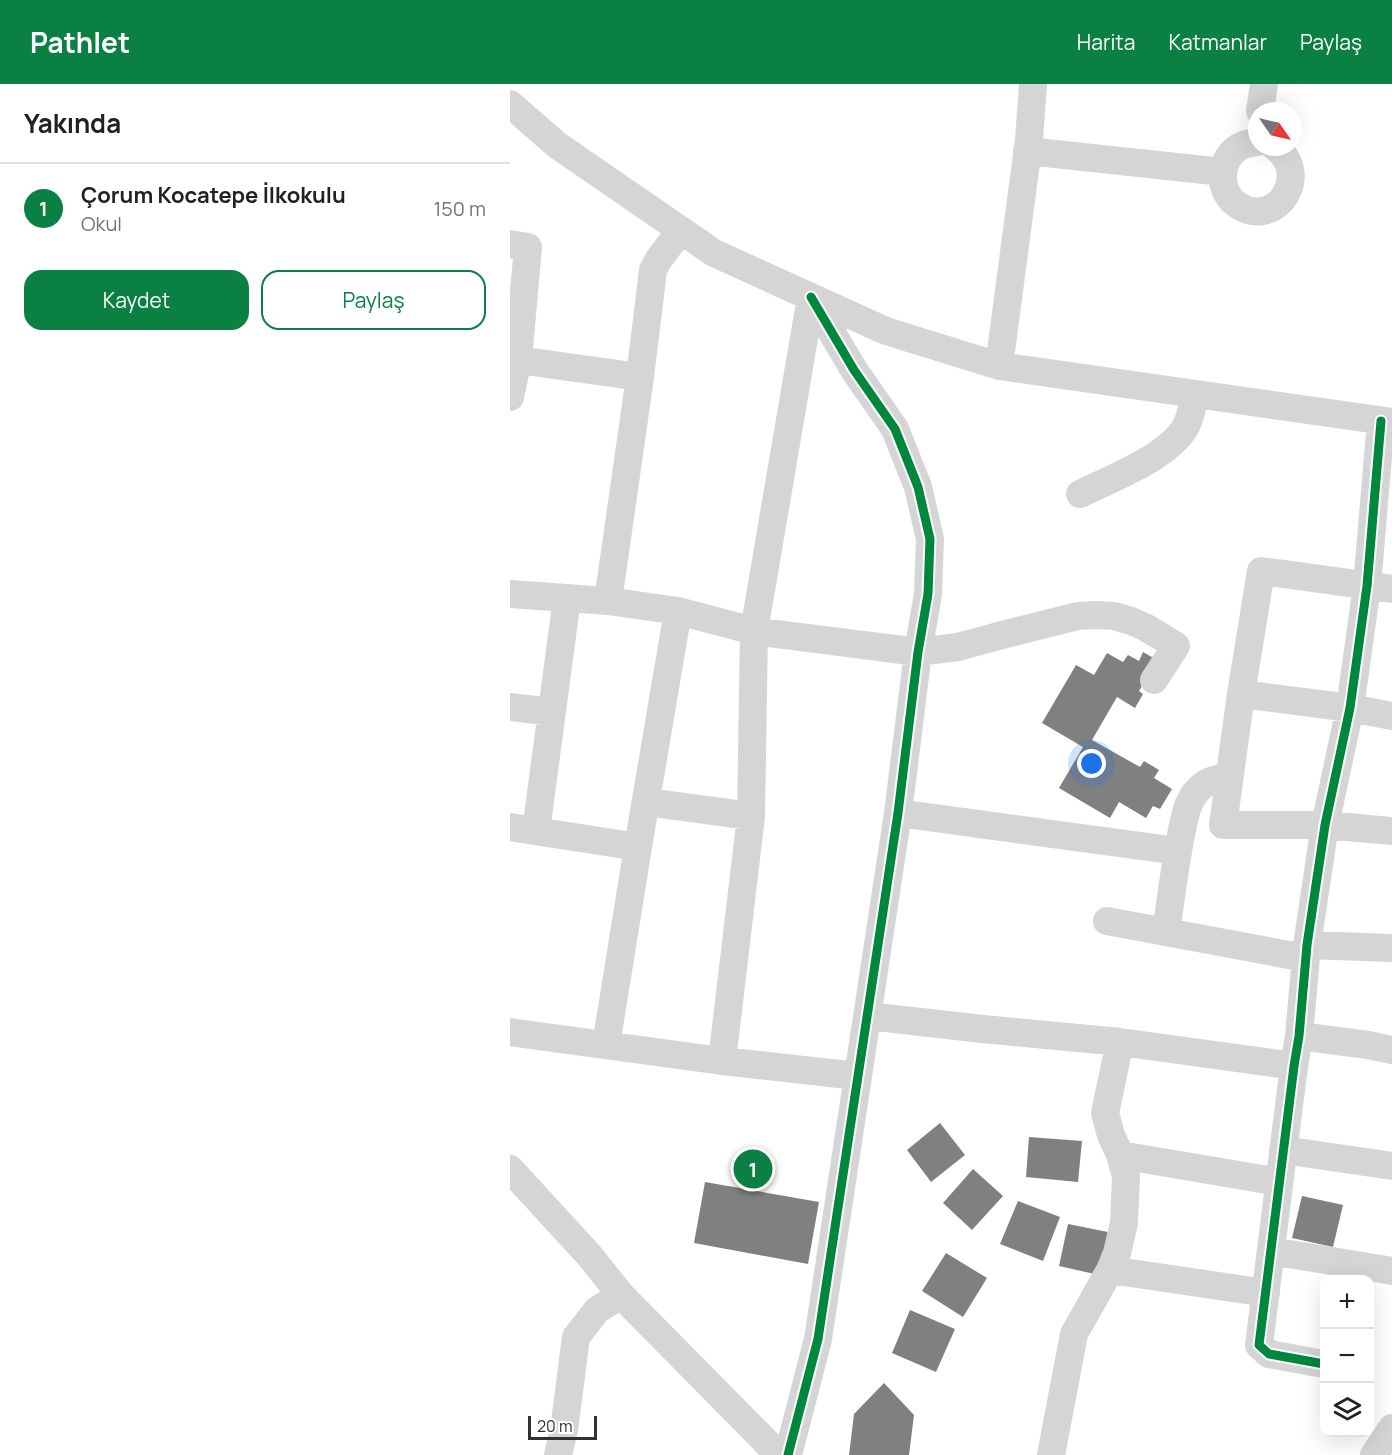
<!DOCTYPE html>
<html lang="tr">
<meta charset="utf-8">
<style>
body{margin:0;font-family:Manrope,sans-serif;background:#f2f2f2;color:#202124}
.controls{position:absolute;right:18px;bottom:18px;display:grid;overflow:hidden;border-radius:12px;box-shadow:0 6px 24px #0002}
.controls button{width:54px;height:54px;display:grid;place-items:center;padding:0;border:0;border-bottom:2px solid #e0e0e0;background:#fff;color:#202124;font:30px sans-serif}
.compass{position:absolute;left:738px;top:18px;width:54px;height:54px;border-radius:50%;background:#fff;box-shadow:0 6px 24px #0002;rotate:124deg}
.scale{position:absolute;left:18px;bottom:15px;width:69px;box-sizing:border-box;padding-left:6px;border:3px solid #313131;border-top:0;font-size:16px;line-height:21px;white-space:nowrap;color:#313131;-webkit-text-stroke:4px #fff;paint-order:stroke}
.you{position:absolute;left:582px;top:680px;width:21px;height:21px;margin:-15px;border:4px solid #fff;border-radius:50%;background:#1a73e8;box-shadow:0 0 0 9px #1a73e833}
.badge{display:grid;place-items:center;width:39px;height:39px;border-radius:50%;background:#0b8043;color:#fff;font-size:20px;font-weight:700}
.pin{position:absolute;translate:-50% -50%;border:3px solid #fff;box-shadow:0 2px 6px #0006}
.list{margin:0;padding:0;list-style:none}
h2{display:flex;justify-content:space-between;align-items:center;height:78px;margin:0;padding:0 24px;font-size:26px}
h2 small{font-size:20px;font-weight:400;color:#757577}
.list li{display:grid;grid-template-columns:39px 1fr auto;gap:18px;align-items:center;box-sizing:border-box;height:90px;padding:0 24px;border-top:2px solid #e0e0e0}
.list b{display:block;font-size:22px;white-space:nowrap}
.list p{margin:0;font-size:20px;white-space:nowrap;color:#757577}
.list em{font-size:20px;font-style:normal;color:#757577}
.actions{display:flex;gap:12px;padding:18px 24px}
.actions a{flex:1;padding:14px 0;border:2px solid #0b8043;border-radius:18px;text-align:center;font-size:21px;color:#0b8043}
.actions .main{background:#0b8043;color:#fff}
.icon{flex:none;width:33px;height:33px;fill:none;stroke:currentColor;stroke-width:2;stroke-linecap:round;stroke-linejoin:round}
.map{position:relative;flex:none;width:882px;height:1371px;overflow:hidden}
header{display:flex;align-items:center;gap:36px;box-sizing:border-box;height:84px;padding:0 30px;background:#0b8043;color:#fff}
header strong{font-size:28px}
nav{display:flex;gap:33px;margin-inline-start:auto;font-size:21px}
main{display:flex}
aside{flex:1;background:#fff}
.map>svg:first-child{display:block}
</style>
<header>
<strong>Pathlet</strong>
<nav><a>Harita</a><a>Katmanlar</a><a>Paylaş</a></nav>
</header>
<main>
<aside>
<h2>Yakında<small></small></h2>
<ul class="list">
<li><span class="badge">1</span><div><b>Çorum Kocatepe İlkokulu</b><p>Okul</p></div><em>150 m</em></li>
</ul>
<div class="actions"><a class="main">Kaydet</a><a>Paylaş</a></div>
</aside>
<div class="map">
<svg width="882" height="1371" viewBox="0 0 882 1371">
<rect width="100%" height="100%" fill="#fff"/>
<!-- building -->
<path fill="#808080" d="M 633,568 L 647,576 L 629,607 L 633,610 L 625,624 L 607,613 L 582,656 L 630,683 L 634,677 L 649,686 L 644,694 L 662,705 L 650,725 L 643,722 L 636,734 L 609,718 L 600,734 L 549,704 L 573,663 L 532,639 L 566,581 L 584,591 L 597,569 L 613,578 L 618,571 L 629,577 Z
M 430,1039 L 455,1071 L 421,1098 L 397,1066 Z
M 519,1053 L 572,1057 L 568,1098 L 516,1093 Z
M 463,1085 L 493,1112 L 462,1146 L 433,1119 Z
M 195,1098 L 309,1118 L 298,1180 L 184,1159 Z
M 792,1112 L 833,1121 L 823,1163 L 782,1154 Z
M 508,1117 L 550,1133 L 533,1177 L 490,1160 Z
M 558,1140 L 598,1148 L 589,1191 L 549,1182 Z
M 436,1169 L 477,1194 L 453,1233 L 412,1207 Z
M 400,1226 L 445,1245 L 426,1288 L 382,1269 Z
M 374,1299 L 404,1331 L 399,1371 L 339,1371 L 344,1330 Z"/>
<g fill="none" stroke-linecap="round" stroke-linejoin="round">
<!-- minor -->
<path stroke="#d5d5d5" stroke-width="28" d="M 0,20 L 47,61 L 204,169 L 376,247 L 489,282 L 882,338
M 750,27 L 754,0
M 747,58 C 741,59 735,59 729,63 C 708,76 707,109 729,122 C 767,145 802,90 765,63
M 517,67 L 713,88
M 0,160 L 18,163 L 8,276 L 0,313
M 8,276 L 130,293
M 489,282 L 519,56 L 523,0
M 570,410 C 602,394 659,373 676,342 C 681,332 683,321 685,310
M 882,505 L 751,487 L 731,610 L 713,741 L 815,741 L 882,747
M 0,510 L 98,517 L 168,527 L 244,547 L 408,568 L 448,563 L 492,551 L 568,532 L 586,531 L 604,532 L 621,537 L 637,544 L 666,562 L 644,596
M 98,517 L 130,293 L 143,186 L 149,175 L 171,146
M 731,610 L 840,624 L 882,632
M 0,623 L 42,628
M 136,718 L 241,732
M 388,729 L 668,767
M 0,743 L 128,763
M 26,747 L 57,514
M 597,837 L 795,874
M 656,848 C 661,814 665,780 672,746 C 675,732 677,718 687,707 C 696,696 707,695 720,692
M 797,861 L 882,864
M 358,932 L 473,945 L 610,958 L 784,982
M 0,948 L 212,977 L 347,992
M 789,952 L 858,961 L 882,966
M 96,961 L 128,763 L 168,527
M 212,977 L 241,732 L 244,547 L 301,213
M 773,1066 L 882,1082
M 610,1071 L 769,1098
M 0,1085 L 79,1171 L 111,1211 L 269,1371
M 761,1167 L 882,1187
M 600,1186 L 756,1209
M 814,1280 L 759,1270 L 749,1261 L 784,982 L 789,952 L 797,861 L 815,741 L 840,624 L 857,502 L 871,337
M 48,1371 L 54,1346 L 66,1253 L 87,1226 L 111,1211
M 278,1371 L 308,1255 L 388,729 L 408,568 L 418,510 L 420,455 L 408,403 L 385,345 L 344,286 L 301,213
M 541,1371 L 564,1250 L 600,1186 L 607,1169 L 614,1139 L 616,1092 L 610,1071 L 601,1051 L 595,1029 L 610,958
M 864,1371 L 882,1344"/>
<!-- cycleway casing -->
<g stroke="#fff" stroke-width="13">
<path id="cycleway" d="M 814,1280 L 759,1270 L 749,1261 L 784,982 L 789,952 L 797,861 L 815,741 L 840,624 L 857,502 L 871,337
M 278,1371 L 308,1255 L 388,729 L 408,568 L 418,510 L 420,455 L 408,403 L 385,345 L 344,286 L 301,213"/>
</g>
<!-- cycleway -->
<use href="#cycleway" stroke="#00873e" stroke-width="9"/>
</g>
</svg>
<div class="controls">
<button>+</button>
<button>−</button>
<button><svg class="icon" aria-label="layers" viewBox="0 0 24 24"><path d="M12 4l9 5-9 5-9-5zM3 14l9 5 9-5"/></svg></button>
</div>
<svg class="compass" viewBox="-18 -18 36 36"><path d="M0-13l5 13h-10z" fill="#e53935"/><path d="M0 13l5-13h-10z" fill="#757577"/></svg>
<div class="scale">20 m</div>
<div class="you"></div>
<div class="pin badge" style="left:243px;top:1085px">1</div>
</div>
</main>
